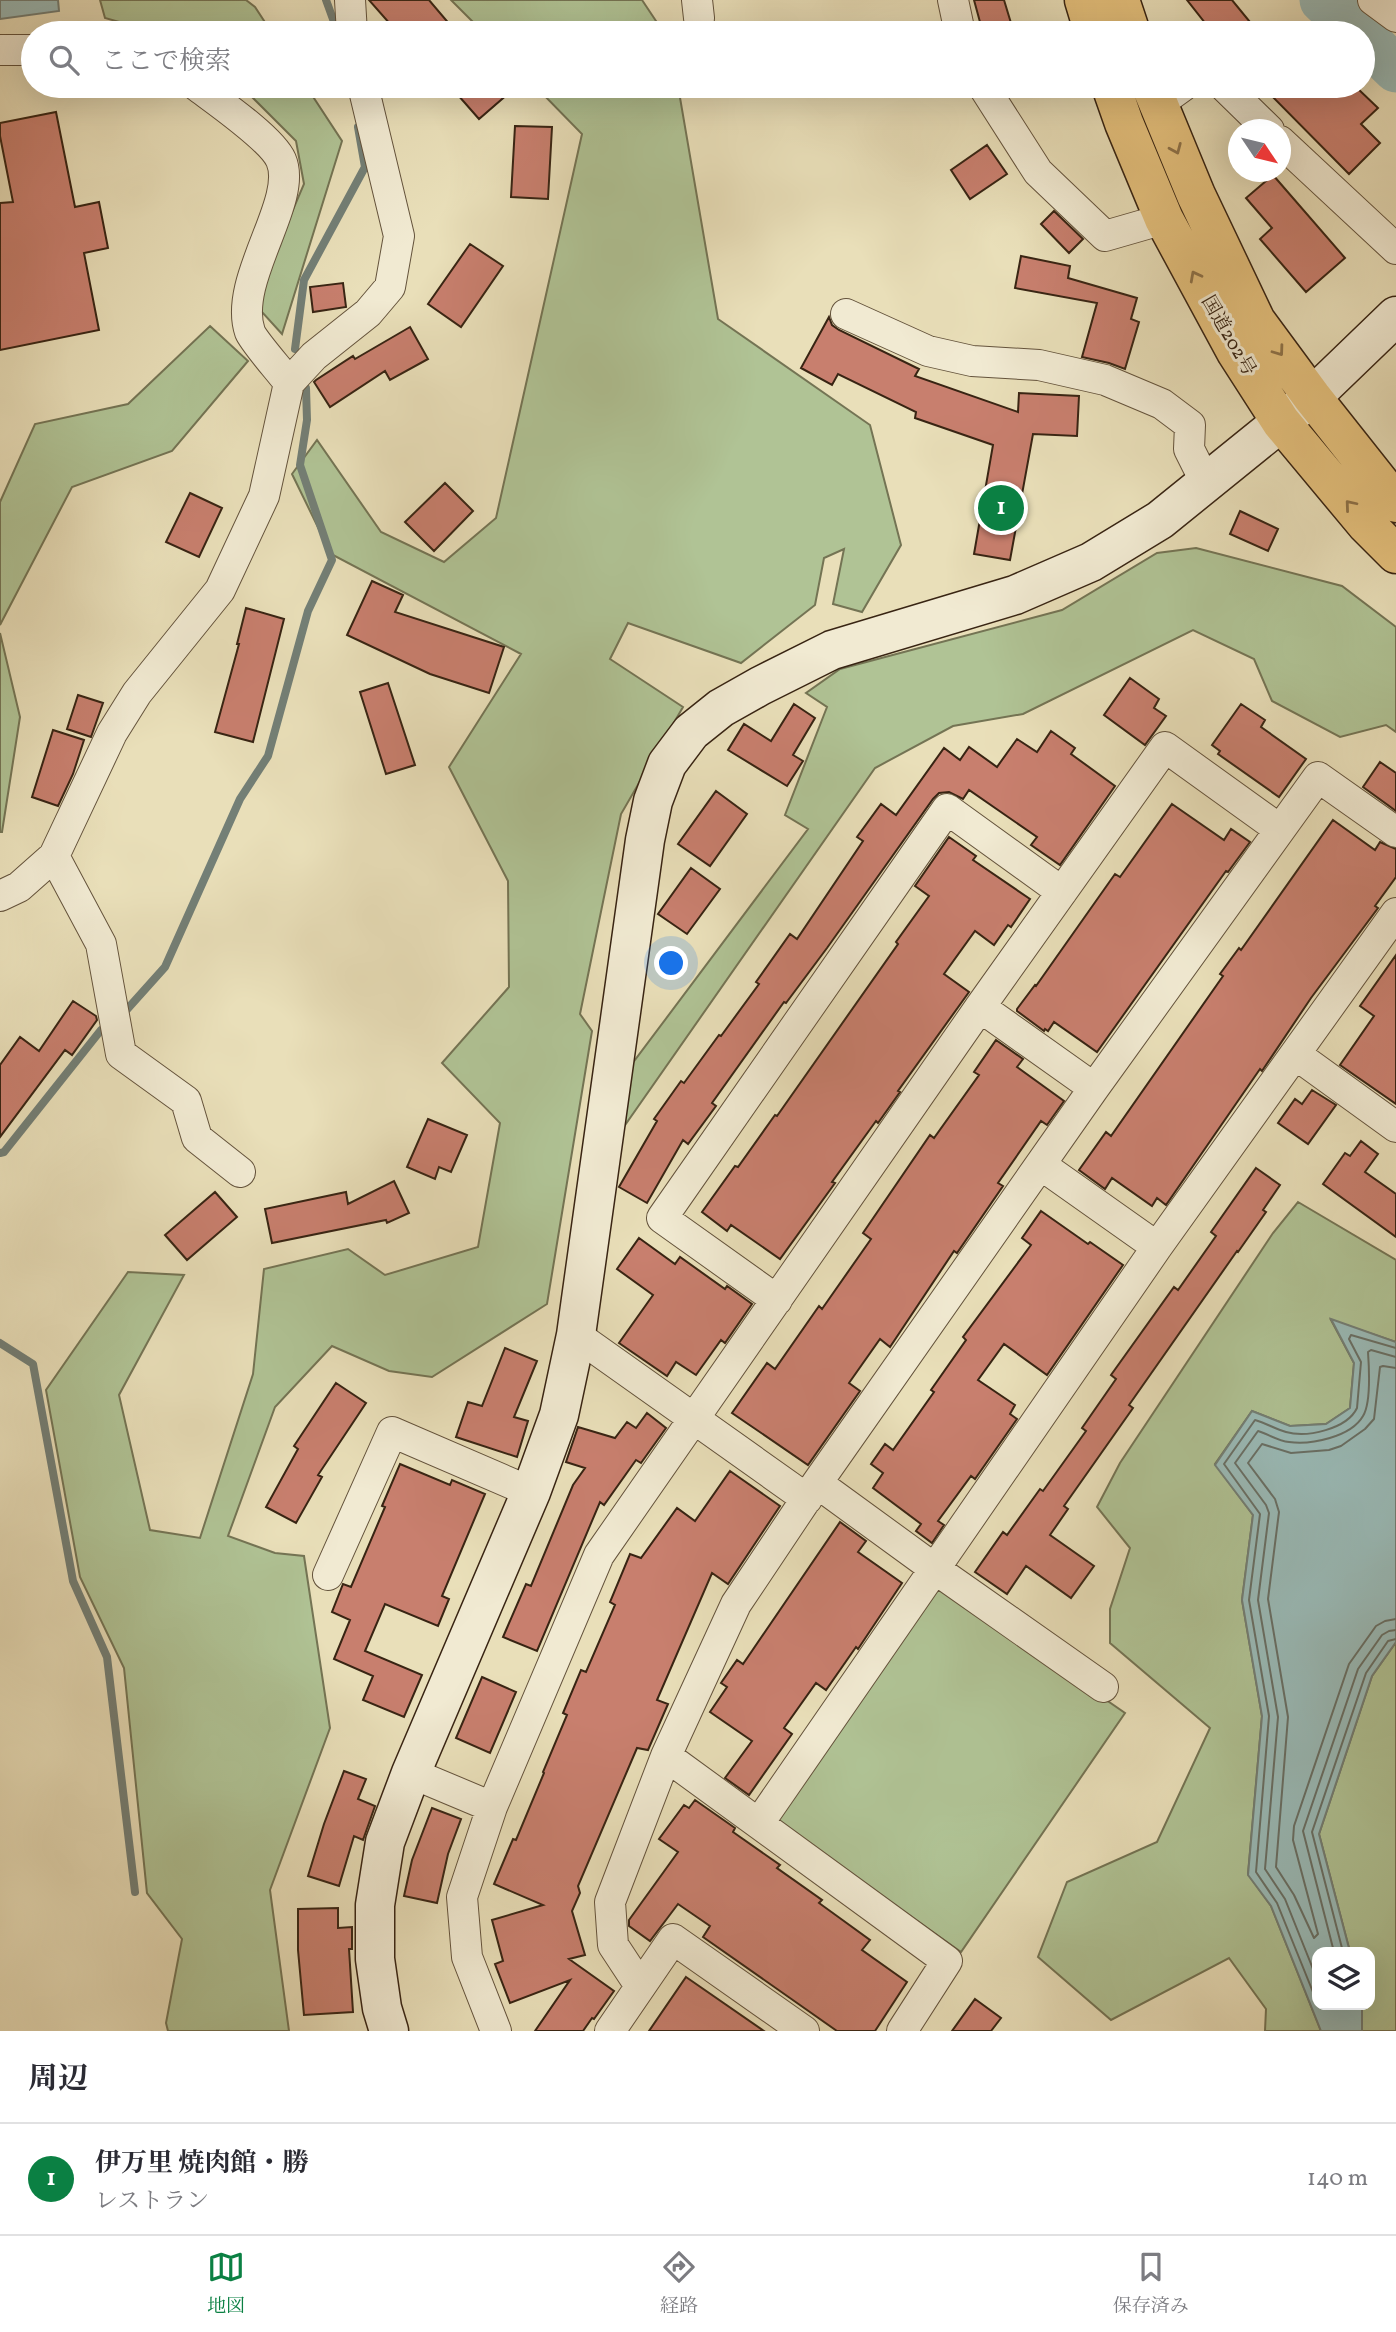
<!DOCTYPE html>
<html lang="ja">
<meta charset="utf-8">
<style>
body{margin:0;font-family:Vollkorn,"Noto Serif JP",serif;background:#f2f2f3;color:#2b2b33}
.controls{position:absolute;right:21px;bottom:21px;display:grid;overflow:hidden;border-radius:14px;box-shadow:0 7px 28px #0002}
.controls button{width:63px;height:63px;display:grid;place-items:center;padding:0;border:0;border-bottom:2px solid #e1e1e2;background:#fff;color:#2b2b33;font:35px sans-serif}
.compass{position:absolute;left:1228px;top:119px;width:63px;height:63px;border-radius:50%;background:#fff;box-shadow:0 7px 28px #0002;rotate:125deg}
.you{position:absolute;left:672px;top:964px;width:24px;height:24px;margin:-18px;border:5px solid #fff;border-radius:50%;background:#1a73e8;box-shadow:0 0 0 10px #1a73e833}
.badge{display:grid;place-items:center;width:46px;height:46px;border-radius:50%;background:#0b8043;color:#fff;font-size:23px;font-weight:700}
.pin{position:absolute;translate:-50% -50%;border:4px solid #fff;box-shadow:0 2px 7px #0006}
.list{margin:0;padding:0;list-style:none}
h2{display:flex;justify-content:space-between;align-items:center;height:91px;margin:0;padding:0 28px;font-size:30px}
h2 small{font-size:23px;font-weight:400;color:#7c7c81}
.list li{display:grid;grid-template-columns:46px 1fr auto;gap:21px;align-items:center;box-sizing:border-box;height:112px;padding:0 28px;border-top:2px solid #e1e1e2}
.list b{display:block;font-size:26px;white-space:nowrap}
.list p{margin:0;font-size:23px;white-space:nowrap;color:#7c7c81}
.list em{font-size:23px;font-style:normal;color:#7c7c81}
.icon{flex:none;width:38px;height:38px;fill:none;stroke:currentColor;stroke-width:2;stroke-linecap:round;stroke-linejoin:round}
.map{position:relative;flex:none;width:1396px;height:2031px;overflow:hidden}
.search{position:absolute;background:#fff;box-shadow:0 7px 28px #0002;left:21px;right:21px;top:21px;height:77px;display:flex;align-items:center;gap:18px;box-sizing:border-box;padding:0 24px;border-radius:38px;color:#7c7c81;font-size:26px}
.sheet{height:203px;background:#fff}
nav{display:flex;justify-content:space-around;align-items:center;box-sizing:border-box;height:98px;border-top:2px solid #e1e1e2;background:#fff;font-size:19px;color:#7c7c81}
nav a{display:grid;justify-items:center;gap:4px}
nav .on{color:#0b8043}
.map>svg:first-child{display:block}
</style>
<div class="map">
<svg width="1396" height="2031" viewBox="0 0 1396 2031">
<rect width="100%" height="100%" fill="#e9dfb9"/>
<filter id="stains"><feTurbulence type="fractalNoise" baseFrequency=".00286" numOctaves="4"/><feColorMatrix values="0 0 0 0 .2 0 0 0 0 .09 0 0 0 0 .02 0 0 0 .5 -.17"/></filter>
<radialGradient id="worn" r=".72"><stop offset=".6" stop-color="#630" stop-opacity="0"/><stop offset="1" stop-color="#630" stop-opacity=".3"/></radialGradient>
<!-- green -->
<path fill="#b0c395" stroke="#747454" stroke-width="2" d="M 100,0 L 246,0 L 255,7 L 272,33 L 158,33 L 105,18 Z
M 451,0 L 642,0 L 664,33 L 484,33 Z
M 241,86 L 306,86 L 342,141 L 282,334 L 261,311 L 263,280 L 304,184 L 296,141 Z
M 535,86 L 678,86 L 718,319 L 870,425 L 901,545 L 862,612 L 833,604 L 844,549 L 824,558 L 815,605 L 741,663 L 628,623 L 610,659 L 683,707 L 621,814 L 580,1014 L 592,1031 L 547,1304 L 432,1377 L 389,1371 L 332,1346 L 275,1407 L 228,1536 L 275,1553 L 304,1556 L 330,1728 L 270,1890 L 289,2031 L 168,2031 L 166,2023 L 182,1939 L 147,1893 L 124,1668 L 80,1577 L 46,1390 L 128,1272 L 184,1275 L 119,1395 L 150,1530 L 200,1538 L 253,1374 L 264,1269 L 348,1249 L 385,1275 L 478,1247 L 500,1123 L 442,1063 L 509,987 L 508,881 L 449,767 L 521,654 L 331,554 L 292,474 L 317,440 L 381,532 L 444,562 L 496,518 L 582,134 Z
M 210,326 L 248,361 L 172,451 L 72,487 L 0,625 L 0,502 L 35,424 L 128,404 Z
M 1196,548 L 1342,586 L 1396,627 L 1396,732 L 1386,725 L 1340,737 L 1272,701 L 1254,659 L 1193,630 L 1023,714 L 953,726 L 875,768 L 623,1128 L 629,1068 L 808,829 L 785,815 L 827,707 L 806,693 L 840,669 L 1062,610 L 1157,553 Z
M 0,633 L 20,717 L 2,832 L 0,832 Z
M 1298,1202 L 1396,1260 L 1396,1342 L 1331,1320 L 1354,1363 L 1350,1408 L 1326,1424 L 1290,1426 L 1252,1411 L 1215,1464 L 1253,1515 L 1242,1600 L 1262,1716 L 1248,1874 L 1271,1906 L 1321,2031 L 1265,2031 L 1266,2009 L 1229,1958 L 1111,2020 L 1038,1957 L 1067,1882 L 1157,1842 L 1210,1728 L 1110,1643 L 1110,1609 L 1130,1548 L 1097,1507 L 1120,1463 L 1273,1233 Z
M 936,1582 L 1125,1713 L 961,1952 L 773,1819 Z
M 1396,1642 L 1396,2031 L 1362,2031 L 1362,2005 L 1370,2005 L 1370,1952 L 1350,1952 L 1319,1834 L 1372,1676 Z"/>
<!-- water -->
<path fill="#9abbb8" stroke="#737f76" stroke-width="2" d="M 0,0 L 58,0 L 59,11 L 0,19 Z
M 1331,1319 L 1396,1342 L 1396,1642 L 1372,1676 L 1319,1834 L 1350,1952 L 1317,1952 L 1317,2005 L 1362,2005 L 1362,2031 L 1321,2031 L 1271,1906 L 1248,1875 L 1262,1716 L 1242,1600 L 1253,1515 L 1215,1465 L 1252,1411 L 1290,1426 L 1326,1424 L 1350,1408 L 1354,1363 Z"/>
<g fill="none" stroke-linecap="round" stroke-linejoin="round">
<!-- shore -->
<path stroke="#697066" stroke-width="2" d="M 1396,1368 L 1383,1366 L 1380,1367 L 1374,1419 L 1365,1429 L 1341,1446 L 1329,1450 L 1291,1453 L 1262,1444 L 1248,1463 L 1275,1499 L 1279,1512 L 1268,1599 L 1288,1717 L 1276,1867 L 1294,1895 L 1314,1938 L 1318,1934 L 1293,1840 L 1294,1826 L 1349,1664 L 1376,1626 L 1385,1621 L 1396,1619
M 1334,1952 L 1303,1831 L 1358,1669 L 1382,1635 L 1389,1631 L 1396,1630
M 1343,1952 L 1312,1832 L 1366,1673 L 1388,1641 L 1396,1639
M 1317,1979 L 1285,1899 L 1265,1869 L 1278,1717 L 1258,1600 L 1269,1513 L 1266,1505 L 1235,1463 L 1258,1431 C 1268,1434 1278,1441 1289,1442 C 1311,1445 1351,1437 1363,1416 C 1371,1403 1369,1366 1368,1352 L 1371,1350 L 1396,1357
M 1317,2002 L 1277,1903 L 1256,1872 L 1269,1716 L 1249,1600 L 1260,1514 L 1224,1464 L 1255,1420 C 1266,1423 1275,1429 1286,1432 C 1307,1438 1347,1429 1357,1408 L 1361,1362 L 1349,1339 L 1351,1335 L 1396,1348"/>
<!-- stream -->
<path stroke="#737f76" stroke-width="8" d="M 326,0 L 338,33
M 295,349 L 304,280 L 365,167 L 358,127
M 122,1015 L 165,967 L 240,799 L 268,756 L 308,611 L 332,560 L 300,465 L 307,420 L 306,388
M 0,1153 L 4,1152 L 101,1030
M 0,1343 L 33,1364 L 73,1581 L 107,1657 L 135,1892"/>
<!-- river -->
<path stroke="#9abbb8" stroke-width="47" d="M 1323,0 L 1358,33
M 1363,37 L 1396,69"/>
</g>
<!-- building -->
<path fill="#c87f6e" stroke="#382413" stroke-width="2" d="M 369,0 L 429,0 L 457,33 L 398,33 Z
M 974,0 L 1004,0 L 1014,33 L 983,33 Z
M 1187,0 L 1232,0 L 1259,33 L 1213,33 Z
M 450,86 L 517,86 L 479,119 Z
M 1262,86 L 1355,86 L 1378,108 L 1361,124 L 1380,143 L 1349,174 Z
M 56,112 L 75,207 L 99,202 L 108,248 L 84,253 L 99,330 L 0,350 L 0,203 L 13,202 L 0,136 L 0,123 Z
M 515,126 L 552,127 L 548,199 L 511,197 Z
M 987,145 L 1007,174 L 970,199 L 951,170 Z
M 1273,175 L 1345,258 L 1306,292 L 1260,239 L 1272,228 L 1246,198 Z
M 1054,211 L 1083,239 L 1069,253 L 1041,224 Z
M 470,244 L 503,266 L 461,327 L 428,304 Z
M 1021,256 L 1070,266 L 1068,278 L 1137,298 L 1131,319 L 1139,322 L 1125,369 L 1109,363 L 1082,357 L 1097,303 L 1015,288 Z
M 343,283 L 346,307 L 313,312 L 310,287 Z
M 829,317 L 832,325 L 839,330 L 919,369 L 915,376 L 1018,412 L 1019,393 L 1079,396 L 1077,436 L 1033,434 L 1010,560 L 974,554 L 993,445 L 915,418 L 916,412 L 838,374 L 832,385 L 801,368 Z
M 410,327 L 428,359 L 390,380 L 385,371 L 330,407 L 314,382 L 316,380 L 353,356 L 355,359 Z
M 445,483 L 473,511 L 434,551 L 405,522 Z
M 190,493 L 222,508 L 199,557 L 166,542 Z
M 1240,511 L 1278,529 L 1268,551 L 1230,534 Z
M 372,581 L 403,595 L 395,612 L 504,647 L 489,693 L 430,674 L 347,635 Z
M 246,608 L 284,619 L 253,742 L 215,732 L 239,644 L 237,644 Z
M 1130,678 L 1159,699 L 1154,708 L 1166,716 L 1145,745 L 1104,715 Z
M 388,683 L 415,765 L 386,774 L 360,692 Z
M 78,695 L 103,703 L 91,737 L 67,729 Z
M 794,704 L 815,718 L 793,755 L 803,761 L 787,786 L 728,750 L 744,724 L 771,741 Z
M 1241,704 L 1265,720 L 1261,727 L 1306,759 L 1279,797 L 1218,754 L 1220,751 L 1212,745 Z
M 53,730 L 84,740 L 73,774 L 58,806 L 32,797 Z
M 1051,731 L 1075,748 L 1071,754 L 1115,786 L 1060,865 L 1031,845 L 1037,837 L 969,790 L 963,799 L 949,792 L 939,793 L 933,799 L 827,948 L 786,1003 L 784,1002 L 712,1103 L 716,1106 L 688,1144 L 683,1140 L 647,1203 L 619,1187 L 657,1121 L 654,1119 L 681,1081 L 684,1083 L 719,1035 L 721,1036 L 759,984 L 756,982 L 790,934 L 797,939 L 863,841 L 857,837 L 881,804 L 896,815 L 944,748 L 960,760 L 969,747 L 997,767 L 1017,739 L 1037,752 Z
M 1380,762 L 1396,773 L 1396,811 L 1363,787 Z
M 716,791 L 747,814 L 710,866 L 678,844 Z
M 1172,804 L 1224,840 L 1231,829 L 1250,842 L 1228,872 L 1226,871 L 1097,1052 L 1054,1022 L 1048,1031 L 1045,1029 L 1044,1031 L 1017,1011 L 1017,1009 L 1035,985 L 1036,986 L 1115,874 L 1120,877 Z
M 1333,820 L 1375,850 L 1380,842 L 1396,849 L 1396,877 L 1375,906 L 1378,908 L 1311,998 L 1262,1071 L 1260,1069 L 1166,1205 L 1157,1198 L 1152,1206 L 1112,1178 L 1105,1189 L 1079,1170 L 1106,1132 L 1111,1136 L 1223,976 L 1220,974 L 1239,948 L 1241,950 Z
M 949,837 L 976,856 L 973,860 L 1030,899 L 1011,927 L 1008,925 L 994,945 L 975,931 L 944,974 L 969,992 L 898,1091 L 900,1092 L 878,1123 L 876,1121 L 832,1182 L 835,1183 L 780,1259 L 731,1225 L 727,1231 L 702,1212 L 735,1166 L 738,1167 L 775,1115 L 777,1116 L 898,944 L 896,942 L 929,896 L 915,886 Z
M 691,868 L 720,889 L 687,934 L 658,914 Z
M 1396,955 L 1396,1104 L 1340,1065 L 1374,1016 L 1360,1006 Z
M 73,1001 L 96,1016 L 97,1020 L 72,1055 L 65,1050 L 0,1137 L 0,1065 L 20,1037 L 39,1051 Z
M 996,1040 L 1023,1059 L 1017,1067 L 1064,1101 L 1047,1125 L 1041,1121 L 998,1183 L 1003,1186 L 957,1253 L 954,1251 L 890,1347 L 880,1339 L 849,1383 L 860,1391 L 808,1465 L 732,1413 L 767,1363 L 775,1369 L 819,1306 L 822,1309 L 871,1239 L 863,1233 L 930,1135 L 934,1138 L 979,1075 L 974,1072 Z
M 1312,1090 L 1336,1105 L 1308,1144 L 1278,1123 L 1295,1099 L 1302,1104 Z
M 428,1119 L 467,1135 L 451,1172 L 439,1167 L 435,1179 L 407,1167 Z
M 1361,1141 L 1378,1154 L 1365,1172 L 1396,1194 L 1396,1237 L 1323,1184 L 1345,1153 L 1350,1156 Z
M 1256,1168 L 1280,1185 L 1263,1210 L 1266,1212 L 1238,1252 L 1237,1251 L 1129,1405 L 1133,1408 L 1064,1506 L 1068,1509 L 1050,1535 L 1094,1566 L 1071,1598 L 1026,1566 L 1007,1594 L 975,1572 L 1003,1532 L 1007,1535 L 1040,1489 L 1043,1491 L 1086,1431 L 1082,1428 L 1116,1379 L 1111,1375 L 1174,1287 L 1178,1290 L 1216,1236 L 1211,1232 Z
M 394,1181 L 409,1213 L 387,1223 L 386,1220 L 272,1243 L 265,1209 L 346,1192 L 348,1204 Z
M 215,1192 L 237,1217 L 187,1260 L 165,1235 Z
M 1041,1211 L 1088,1244 L 1090,1242 L 1123,1265 L 1047,1375 L 1004,1344 L 978,1380 L 1015,1405 L 1010,1414 L 1017,1419 L 975,1479 L 971,1476 L 938,1521 L 944,1525 L 932,1543 L 916,1531 L 921,1524 L 873,1488 L 883,1473 L 871,1464 L 885,1444 L 893,1450 L 934,1392 L 931,1390 L 966,1340 L 963,1337 L 1031,1245 L 1022,1238 Z
M 639,1238 L 675,1264 L 680,1257 L 725,1289 L 727,1286 L 752,1304 L 725,1343 L 721,1340 L 696,1375 L 676,1362 L 667,1376 L 619,1343 L 653,1295 L 617,1269 Z
M 505,1348 L 537,1361 L 514,1417 L 528,1421 L 517,1457 L 456,1437 L 468,1402 L 482,1406 Z
M 336,1383 L 366,1403 L 318,1475 L 322,1477 L 296,1523 L 266,1507 L 298,1449 L 294,1446 Z
M 647,1413 L 666,1428 L 641,1463 L 636,1460 L 604,1505 L 600,1502 L 537,1651 L 503,1637 L 526,1584 L 531,1586 L 573,1485 L 585,1468 L 566,1462 L 578,1427 L 615,1438 L 627,1422 L 636,1428 Z
M 400,1464 L 450,1485 L 452,1480 L 485,1494 L 442,1596 L 449,1599 L 438,1626 L 385,1604 L 365,1651 L 422,1675 L 404,1717 L 363,1700 L 373,1676 L 334,1659 L 350,1620 L 332,1612 L 343,1584 L 351,1587 L 385,1507 L 382,1506 Z
M 730,1471 L 780,1506 L 728,1584 L 712,1573 L 657,1700 L 668,1704 L 648,1750 L 637,1748 L 578,1886 L 580,1893 L 572,1911 L 585,1955 L 569,1959 L 614,1991 L 594,2019 L 592,2018 L 583,2031 L 535,2031 L 570,1980 L 510,2003 L 495,1964 L 503,1961 L 492,1920 L 543,1905 L 494,1884 L 513,1839 L 516,1840 L 544,1773 L 543,1772 L 567,1715 L 563,1713 L 581,1670 L 586,1672 L 615,1605 L 610,1602 L 630,1554 L 641,1558 L 677,1508 L 695,1521 Z
M 840,1522 L 866,1541 L 858,1552 L 902,1583 L 858,1649 L 856,1647 L 826,1690 L 816,1683 L 784,1728 L 792,1734 L 749,1795 L 725,1778 L 752,1741 L 710,1712 L 727,1687 L 721,1683 L 737,1660 L 743,1664 Z
M 482,1677 L 516,1692 L 490,1753 L 456,1738 Z
M 344,1771 L 366,1779 L 358,1799 L 375,1806 L 363,1840 L 354,1836 L 339,1886 L 308,1876 L 324,1824 Z
M 695,1800 L 735,1828 L 733,1832 L 780,1865 L 777,1868 L 822,1900 L 819,1903 L 870,1940 L 862,1950 L 907,1982 L 875,2031 L 837,2031 L 703,1937 L 710,1926 L 678,1904 L 650,1941 L 629,1926 L 629,1920 L 678,1852 L 659,1839 L 684,1805 L 689,1808 Z
M 432,1808 L 461,1819 L 448,1854 L 437,1903 L 404,1896 L 412,1860 Z
M 338,1908 L 338,1928 L 352,1927 L 352,1949 L 349,1949 L 353,2012 L 304,2015 L 298,1950 L 298,1909 Z
M 686,1977 L 764,2031 L 649,2031 Z
M 975,1999 L 1001,2018 L 991,2031 L 952,2031 Z"/>
<g fill="none" stroke-linecap="round" stroke-linejoin="round">
<!-- street casing -->
<g stroke="#64533c" stroke-width="32">
<path id="street" d="M 350,0 L 352,33
M 697,0 L 699,18
M 953,0 L 960,33
M 1373,0 L 1396,17
M 0,50 L 33,50
M 197,86 C 217,101 272,139 281,160 C 299,201 232,280 250,332 C 254,342 281,372 289,383
M 983,86 L 1038,172 L 1105,236 L 1164,219
M 1224,86 L 1269,130
M 1158,104 L 1183,86
M 1280,141 L 1396,249
M 846,314 L 928,351 L 972,361 L 1039,365 L 1105,380 L 1162,404 L 1190,425 L 1189,449 L 1206,483
M 54,856 L 101,944 L 121,1054 L 186,1101 L 197,1138 L 240,1172
M 0,896 L 19,887 L 54,856 L 112,733 L 137,693 L 220,590 L 264,496 L 289,383 L 314,356 L 368,313 L 390,287 L 399,236 L 363,86
M 980,1007 L 1094,1088
M 1295,1054 L 1396,1127
M 1041,1165 L 1157,1247
M 777,1300 L 662,1218 L 947,809 L 1062,892
M 576,1335 L 807,1499
M 817,1483 L 935,1569 L 1103,1687
M 328,1575 L 392,1432 L 531,1492
M 666,1756 L 947,1961 L 902,2031
M 411,1773 L 492,1807
M 759,1823 L 1157,1247 L 1396,913
M 640,1986 L 613,1945 L 610,1902 L 666,1756 L 736,1604 L 817,1483 L 1094,1088 L 1318,777 L 1396,832
M 496,2031 L 467,1957 L 462,1897 L 492,1807 L 599,1555 L 980,1007 L 1165,747 L 1279,829
M 610,2031 L 673,1939 L 804,2031"/>
</g>
<!-- secondary casing -->
<g stroke="#382413" stroke-width="41">
<path id="secondary" d="M 389,2031 L 382,2008 L 375,1959 L 375,1905 L 385,1842 L 411,1773 L 531,1492 L 559,1415 L 576,1335 L 645,840 L 653,801 L 667,764 L 691,732 L 721,708 L 760,686 L 832,650 L 1015,595 L 1091,562 L 1160,520 L 1312,397 L 1396,316"/>
</g>
<!-- highway casing -->
<g stroke="#382413" stroke-width="41">
<path id="highway" d="M 1084,0 L 1094,33
M 1120,0 L 1131,33
M 1111,86 L 1124,123 L 1164,219 L 1236,352 L 1281,422 L 1366,524 L 1396,554
M 1151,86 L 1196,195 L 1256,321 L 1312,397 L 1396,503"/>
</g>
<!-- street -->
<use href="#street" stroke="#f1ead2" stroke-width="30"/>
<!-- secondary -->
<use href="#secondary" stroke="#f1ead2" stroke-width="38"/>
<!-- highway -->
<use href="#highway" stroke="#e4c07c" stroke-width="38"/>
</g>
<!-- one-way arrows -->
<defs><path id="oneway-chevron" d="M-2-3.5L2.5 0L-2 3.5" fill="none" stroke-width="1.6" stroke-linecap="round" stroke-linejoin="round" transform="scale(1.75)"/></defs>
<g stroke="#8e7248">
<use href="#oneway-chevron" transform="translate(1176 149) rotate(67)"/>
<use href="#oneway-chevron" transform="translate(1195 276) rotate(-118)"/>
<use href="#oneway-chevron" transform="translate(1279 351) rotate(54)"/>
<use href="#oneway-chevron" transform="translate(1350 505) rotate(-130)"/>
</g>
<g text-anchor="middle" dominant-baseline="central" stroke-width="6" stroke-linejoin="round" paint-order="stroke">
<!-- street labels -->
<g font-size="19" fill="#382413" stroke="#f1ead2">
<text transform="translate(1228 336) rotate(60)">国道202号</text>
</g>
</g>
<rect width="100%" height="100%" filter="url(#stains)"/>
<rect width="100%" height="100%" fill="url(#worn)"/>
</svg>
<div class="controls">
<button><svg class="icon" aria-label="layers" viewBox="0 0 24 24"><path d="M12 4l9 5-9 5-9-5zM3 14l9 5 9-5"/></svg></button>
</div>
<svg class="compass" viewBox="-18 -18 36 36"><path d="M0-13l5 13h-10z" fill="#e53935"/><path d="M0 13l5-13h-10z" fill="#7c7c81"/></svg>
<div class="you"></div>
<div class="pin badge" style="left:1001px;top:508px">1</div>
<div class="search"><svg class="icon" aria-label="search" viewBox="0 0 24 24"><circle cx="10" cy="10" r="6"/><path d="M15 15l6 6"/></svg>ここで検索</div>
</div>
<section class="sheet">
<h2>周辺<small></small></h2>
<ul class="list">
<li><span class="badge">1</span><div><b>伊万里 焼肉館・勝</b><p>レストラン</p></div><em>140 m</em></li>
</ul>
</section>
<nav>
<a class="on"><svg class="icon" aria-label="map" viewBox="0 0 24 24"><path d="M3 6l6-2 6 2 6-2v14l-6 2-6-2-6 2zM9 4v14M15 6v14"/></svg>地図</a>
<a><svg class="icon" aria-label="directions" viewBox="0 0 24 24"><path d="M12 3l9 9-9 9-9-9zM9 14v-3h6M13 9l2 2-2 2"/></svg>経路</a>
<a><svg class="icon" aria-label="saved" viewBox="0 0 24 24"><path d="M7 4h10v16l-5-4-5 4z"/></svg>保存済み</a>
</nav>
